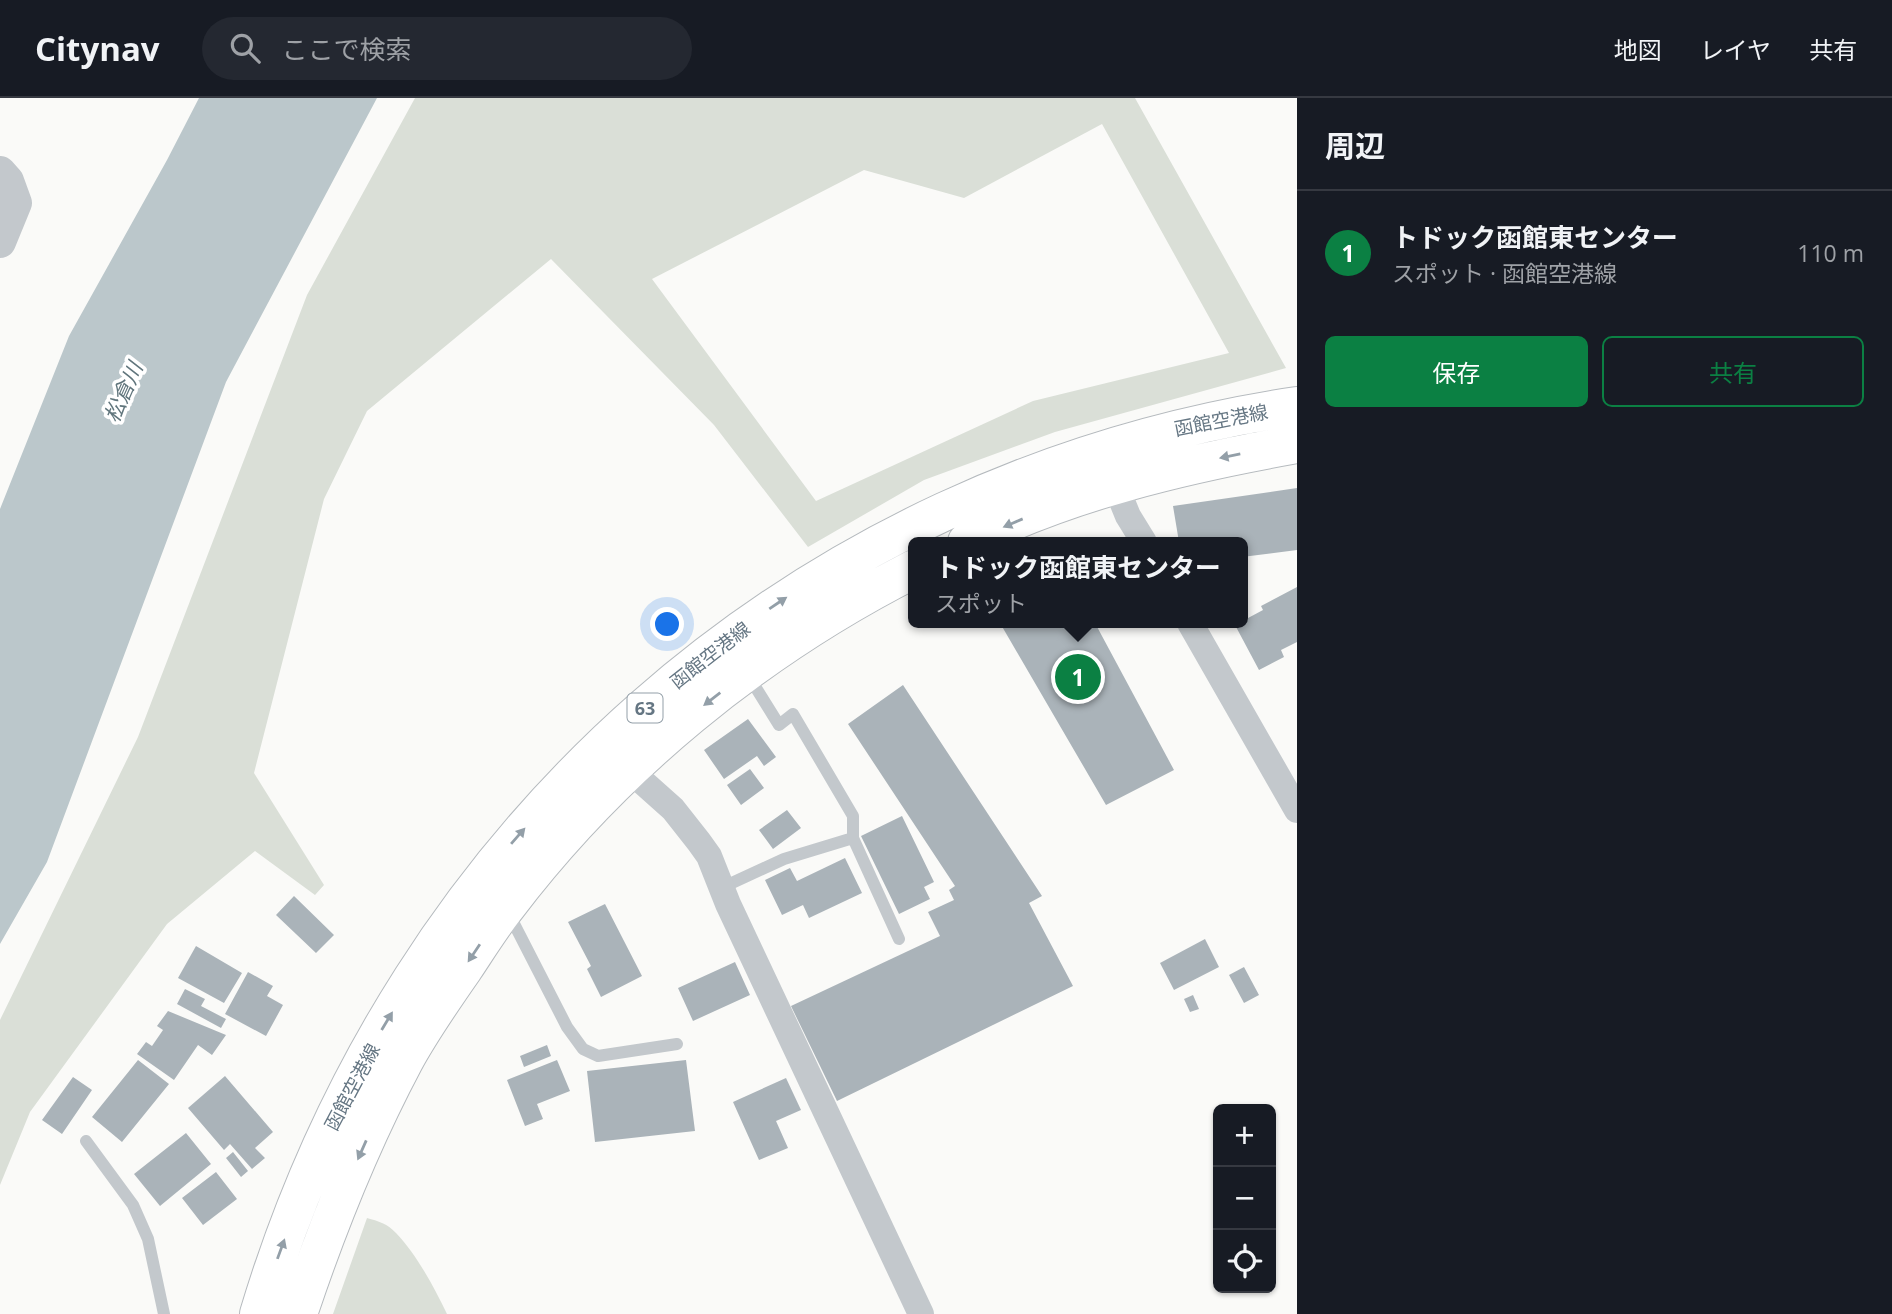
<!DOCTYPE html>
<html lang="ja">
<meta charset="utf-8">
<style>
body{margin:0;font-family:"Open Sans","Noto Sans JP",sans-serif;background:#242831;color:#f1f3f6}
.controls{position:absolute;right:21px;bottom:21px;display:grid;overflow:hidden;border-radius:10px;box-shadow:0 2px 5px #0004}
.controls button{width:63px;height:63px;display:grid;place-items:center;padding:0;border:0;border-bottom:2px solid #363941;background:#171b24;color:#f1f3f6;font:35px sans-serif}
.you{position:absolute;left:668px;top:527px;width:24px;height:24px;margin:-18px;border:5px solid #fff;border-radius:50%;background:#1a73e8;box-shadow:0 0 0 10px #1a73e833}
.badge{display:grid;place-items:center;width:46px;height:46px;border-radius:50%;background:#0b8043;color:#fff;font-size:23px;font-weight:700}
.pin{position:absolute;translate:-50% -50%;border:4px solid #fff;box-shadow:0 2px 7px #0006}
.popup{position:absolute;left:908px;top:439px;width:340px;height:91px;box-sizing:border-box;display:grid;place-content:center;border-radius:10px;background:#171b24;filter:drop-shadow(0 2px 5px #0005);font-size:23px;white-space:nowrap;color:#9ea1a6}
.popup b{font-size:26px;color:#f1f3f6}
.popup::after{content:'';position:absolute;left:50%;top:100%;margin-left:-14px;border:14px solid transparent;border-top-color:#171b24}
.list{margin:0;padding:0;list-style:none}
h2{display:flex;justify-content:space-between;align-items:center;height:91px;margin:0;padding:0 28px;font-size:30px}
h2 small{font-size:23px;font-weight:400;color:#9ea1a6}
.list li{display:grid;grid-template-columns:46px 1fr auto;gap:21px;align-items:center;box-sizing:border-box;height:126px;padding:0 28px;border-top:2px solid #363941}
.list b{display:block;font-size:26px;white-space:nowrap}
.list p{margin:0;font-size:23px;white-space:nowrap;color:#9ea1a6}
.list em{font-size:23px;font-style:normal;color:#9ea1a6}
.actions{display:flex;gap:14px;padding:21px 28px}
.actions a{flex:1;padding:16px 0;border:2px solid #0b8043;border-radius:10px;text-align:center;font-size:24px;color:#0b8043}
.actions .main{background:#0b8043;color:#fff}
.icon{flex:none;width:38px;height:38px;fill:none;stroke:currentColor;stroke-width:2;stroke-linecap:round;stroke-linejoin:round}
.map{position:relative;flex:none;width:1297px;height:1216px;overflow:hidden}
header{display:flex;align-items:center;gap:42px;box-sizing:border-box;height:98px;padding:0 35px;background:#171b24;border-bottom:2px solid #363941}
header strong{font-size:33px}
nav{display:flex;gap:38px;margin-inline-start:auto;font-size:24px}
.search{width:490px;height:63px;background:#242831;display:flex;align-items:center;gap:18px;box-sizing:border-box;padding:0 24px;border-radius:38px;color:#9ea1a6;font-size:26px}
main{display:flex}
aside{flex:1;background:#171b24}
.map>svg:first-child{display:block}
</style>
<header>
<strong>Citynav</strong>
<div class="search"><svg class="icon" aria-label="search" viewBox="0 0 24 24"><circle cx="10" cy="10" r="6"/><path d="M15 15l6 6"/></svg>ここで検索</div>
<nav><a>地図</a><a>レイヤ</a><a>共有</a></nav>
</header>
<main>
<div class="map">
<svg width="1297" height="1216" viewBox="0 0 1297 1216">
<rect width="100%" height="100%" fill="#fafaf8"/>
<!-- green -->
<path fill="#dadfd7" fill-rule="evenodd" d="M 415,0 L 1135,0 L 1286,270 L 1055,334 L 924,382 L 808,449 L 714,327 L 551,161 L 367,313 L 324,401 L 254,675 L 324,787 L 315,797 L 255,753 L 167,826 L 30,1014 L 0,1087 L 0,922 L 138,639 L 307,197 ZM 1102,26 L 1229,255 L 1033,303 L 816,403 L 652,181 L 864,72 L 964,100 Z
M 367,1120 C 378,1123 388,1126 396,1135 C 417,1157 434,1189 447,1216 L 333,1216 Z"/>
<!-- water -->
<path fill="#bbc7cb" d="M 199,0 L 377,0 L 226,284 L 47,764 L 0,846 L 0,411 L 69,238 L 167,62 Z"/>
<!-- building -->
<path fill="#aab3b9" d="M 1297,390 L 1297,452 L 1242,459 L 1242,444 L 1179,444 L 1173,408 Z
M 1297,489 L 1297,544 L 1281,552 L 1284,559 L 1259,572 L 1235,527 L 1263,512 L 1261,508 Z
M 1000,525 L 1095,525 L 1174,672 L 1106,707 Z
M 903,587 L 1042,798 L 1029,805 L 1073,888 L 837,1003 L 791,908 L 940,838 L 928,814 L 954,802 L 949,792 L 955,788 L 848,626 Z
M 748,621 L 776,659 L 764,668 L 757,658 L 724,681 L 704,652 Z
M 750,671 L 764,690 L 741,707 L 727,687 Z
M 787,712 L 801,730 L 773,751 L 759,732 Z
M 902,718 L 934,784 L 924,789 L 930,801 L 899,816 L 861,738 Z
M 845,760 L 862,795 L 809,820 L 803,807 L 782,817 L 765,782 L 790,770 L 797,783 Z
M 294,798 L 334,837 L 316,855 L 276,817 Z
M 605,806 L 642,878 L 601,899 L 587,871 L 591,868 L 568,824 Z
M 1205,841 L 1219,869 L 1174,892 L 1160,865 Z
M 196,848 L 242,875 L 224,905 L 178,880 Z
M 735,864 L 750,897 L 693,923 L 678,890 Z
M 1244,869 L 1259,897 L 1244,905 L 1229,877 Z
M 248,874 L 273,888 L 267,898 L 283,907 L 266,938 L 225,916 Z
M 185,891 L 205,901 L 201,908 L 226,921 L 221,930 L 177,906 Z
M 1193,897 L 1199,911 L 1190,914 L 1184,901 Z
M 168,913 L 226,937 L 212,957 L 198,947 L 174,982 L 137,956 L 146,944 L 152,948 L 163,932 L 157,928 Z
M 547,947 L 551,958 L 524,969 L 520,958 Z
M 138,962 L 169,986 L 122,1044 L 92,1019 Z
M 557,962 L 570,993 L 537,1006 L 543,1021 L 525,1028 L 507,982 Z
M 686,962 L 695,1033 L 595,1044 L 587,973 Z
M 225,978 L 273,1034 L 255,1050 L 265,1060 L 252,1071 L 230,1046 L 224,1052 L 188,1010 Z
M 73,979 L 92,992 L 62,1036 L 42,1022 Z
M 786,980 L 801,1012 L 776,1023 L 788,1050 L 759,1062 L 733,1004 Z
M 186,1035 L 211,1066 L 160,1108 L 134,1076 Z
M 233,1054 L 248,1073 L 241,1079 L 226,1060 Z
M 216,1074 L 237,1101 L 203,1127 L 182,1100 Z"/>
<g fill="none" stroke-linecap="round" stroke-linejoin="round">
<!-- primary casing -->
<g stroke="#b5babe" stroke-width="40">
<path id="primary" d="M 967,444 C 1070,393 1184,366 1297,346
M 259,1216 C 404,733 797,383 1297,308
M 298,1216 C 327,1129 361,1044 404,963 C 422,930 443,900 464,870 C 478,849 491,828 506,809 C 613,668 756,551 914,471"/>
</g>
<!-- service -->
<path stroke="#c3c8cc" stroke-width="12" d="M 748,577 L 779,627 L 793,616 L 853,718 L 853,740
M 721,790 L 784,761 L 853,740 L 899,841
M 508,814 L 567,929 L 583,951 L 598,958 L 677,946
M 86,1043 L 133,1107 L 148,1141 L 164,1216"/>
<!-- minor -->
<path stroke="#c3c8cc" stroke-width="26" d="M 1110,374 L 1128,418 L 1144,444
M 1190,525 L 1297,712
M 617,661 L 673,711 L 699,744 L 709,758 L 728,806 L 921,1216"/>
<!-- tertiary -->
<path stroke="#c3c8cc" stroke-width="32" d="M 0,74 L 8,83 L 16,105 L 0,144"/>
<!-- primary -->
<use href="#primary" stroke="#fff" stroke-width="38"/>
</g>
<!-- one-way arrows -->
<defs><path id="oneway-solid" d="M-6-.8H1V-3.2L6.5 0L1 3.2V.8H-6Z" transform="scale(1.75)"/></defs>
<g fill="#939fa8">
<use href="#oneway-solid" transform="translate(1230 358) rotate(169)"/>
<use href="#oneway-solid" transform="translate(1013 425) rotate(157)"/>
<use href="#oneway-solid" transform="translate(778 505) rotate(-34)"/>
<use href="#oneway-solid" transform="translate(712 601) rotate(142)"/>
<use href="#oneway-solid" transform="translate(518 738) rotate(-49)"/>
<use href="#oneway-solid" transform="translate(474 855) rotate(124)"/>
<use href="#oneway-solid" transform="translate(387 923) rotate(-59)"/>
<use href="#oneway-solid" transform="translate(362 1052) rotate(114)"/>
<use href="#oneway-solid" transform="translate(281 1151) rotate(-70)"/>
</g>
<g text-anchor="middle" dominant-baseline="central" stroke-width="7" stroke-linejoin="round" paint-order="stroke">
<!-- shield labels -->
<rect fill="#fff" stroke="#939fa8" stroke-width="2" x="627.5" y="595.5" width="35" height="29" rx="5"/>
<g font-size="18" font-weight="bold" fill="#657683">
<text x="645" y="610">63</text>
</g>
<!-- street labels -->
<g font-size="19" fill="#657683" stroke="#fff">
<text transform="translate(1221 322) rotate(-11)">函館空港線</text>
<text transform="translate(710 557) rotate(-38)">函館空港線</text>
<text transform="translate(352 989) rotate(-62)">函館空港線</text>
</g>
<!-- water labels -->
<g font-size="21" font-style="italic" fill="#60757c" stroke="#fff">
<text transform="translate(123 294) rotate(-66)">松倉川</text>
</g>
</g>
</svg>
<div class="controls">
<button>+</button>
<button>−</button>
<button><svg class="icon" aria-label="locate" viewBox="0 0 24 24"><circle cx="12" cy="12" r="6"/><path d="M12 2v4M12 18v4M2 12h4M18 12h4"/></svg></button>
</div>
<div class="you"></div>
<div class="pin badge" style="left:1078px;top:579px">1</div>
<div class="popup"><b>トドック函館東センター</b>スポット</div>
</div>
<aside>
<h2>周辺<small></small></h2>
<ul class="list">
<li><span class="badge">1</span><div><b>トドック函館東センター</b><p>スポット · 函館空港線</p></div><em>110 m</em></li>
</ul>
<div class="actions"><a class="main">保存</a><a>共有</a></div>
</aside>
</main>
